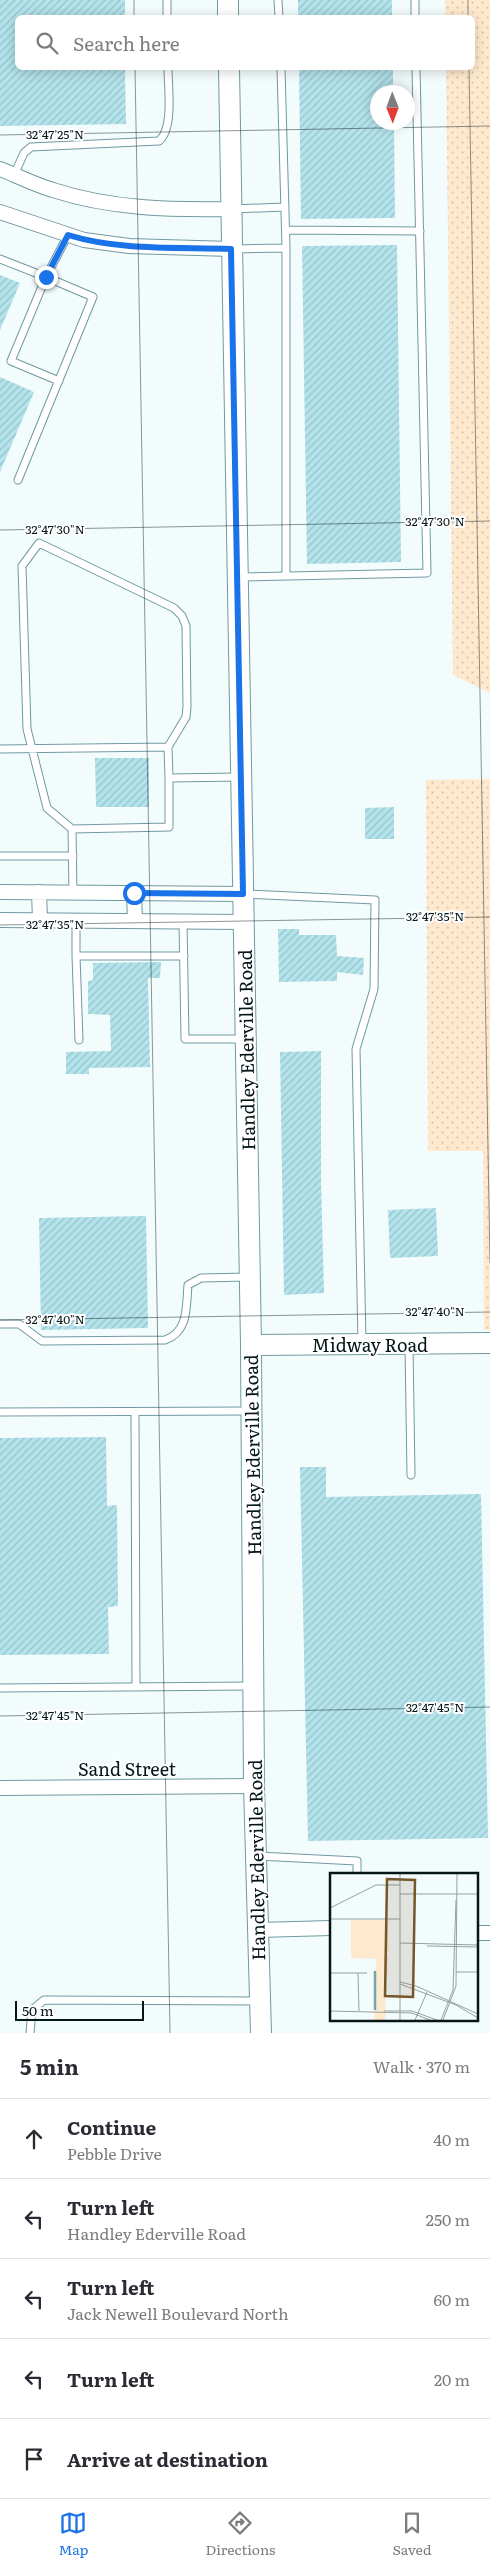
<!DOCTYPE html>
<meta charset="utf-8">
<style>
body{margin:0;font-family:Literata,serif;background:#f2f2f3;color:#2b2b33}
.compass{position:absolute;left:370px;top:85px;width:45px;height:45px;border-radius:50%;background:#fff;box-shadow:0 2px 12px #0003;rotate:179deg}
.scale{position:absolute;left:15px;bottom:12px;width:129px;box-sizing:border-box;padding-left:5px;border:2px solid #051618;border-top:0;font-size:14px;line-height:18px;white-space:nowrap;color:#051618;-webkit-text-stroke:4px #fff;paint-order:stroke}
.stop{position:absolute;width:15px;height:15px;margin:-11px;border:4px solid #1a73e8;border-radius:50%;background:#fff}
.stop.end{background:#1a73e8;border-color:#fff;box-shadow:0 1px 5px #0008}
.list{margin:0;padding:0;list-style:none}
h2{display:flex;justify-content:space-between;align-items:center;height:65px;margin:0;padding:0 20px;font-size:21px}
h2 small{font-size:16px;font-weight:400;color:#7c7c81}
.list li{display:grid;grid-template-columns:32px 1fr auto;gap:15px;align-items:center;box-sizing:border-box;height:80px;padding:0 20px;border-top:1px solid #e1e1e2}
.list b{display:block;font-size:19px;white-space:nowrap}
.list p{margin:0;font-size:16px;white-space:nowrap;color:#7c7c81}
.list em{font-size:16px;font-style:normal;color:#7c7c81}
.icon{flex:none;width:28px;height:28px;fill:none;stroke:currentColor;stroke-width:2;stroke-linecap:round;stroke-linejoin:round}
.map{position:relative;flex:none;width:490px;height:2033px;overflow:hidden}
.search{position:absolute;background:#fff;box-shadow:0 2px 12px #0003;left:15px;right:15px;top:15px;height:55px;display:flex;align-items:center;gap:12px;box-sizing:border-box;padding:0 18px;border-radius:8px;color:#7c7c81;font-size:19px}
.sheet{height:465px;background:#fff}
nav{display:flex;justify-content:space-around;align-items:center;box-sizing:border-box;height:70px;border-top:1px solid #e1e1e2;background:#fff;font-size:14px;color:#7c7c81}
nav a{display:grid;justify-items:center;gap:2px}
nav .on{color:#1a73e8}
.map>svg:first-child{display:block}
</style>
<div class="map">
<svg width="490" height="2033" viewBox="0 0 490 2033">
<defs>
<pattern id="grass-dots" width="8" height="8" patternUnits="userSpaceOnUse" patternTransform="scale(1.25)"><rect width="8" height="8" fill="#ffe9ce"/><path d="M2 2h.1M6 6h.1" fill="none" stroke="#d9c7b0" stroke-width="1.8" stroke-linecap="round"/></pattern>
<pattern id="building-hatch" width="6" height="6" patternUnits="userSpaceOnUse" patternTransform="scale(1.25)"><rect width="6" height="6" fill="#b3e3eb"/><path d="M-1 1l2-2M0 6l6-6M5 7l2-2" fill="none" stroke="#98c2c9"/></pattern>
</defs>
<rect width="100%" height="100%" fill="#f3fcfd"/>
<!-- grass -->
<path fill="url(#grass-dots)" d="M 445,0 L 490,0 L 490,693 L 453,675 L 446,68 L 472,68 L 472,18 L 445,17 Z
M 490,779 L 490,1330 L 484,1330 L 483,1151 L 428,1151 L 426,780 Z"/>
<!-- building -->
<path fill="url(#building-hatch)" d="M 0,0 L 125,0 L 125,18 L 18,18 L 18,68 L 125,68 L 126,124 L 0,126 Z
M 298,0 L 392,0 L 392,18 L 298,18 Z
M 299,68 L 393,68 L 393,92 L 378,92 L 378,122 L 394,122 L 395,218 L 301,219 Z
M 397,245 L 401,562 L 307,564 L 302,246 Z
M 0,275 L 20,283 L 0,330 Z
M 0,377 L 34,392 L 0,472 Z
M 95,758 L 149,758 L 149,807 L 96,807 Z
M 394,807 L 394,839 L 365,839 L 365,808 Z
M 278,929 L 299,929 L 299,935 L 336,935 L 337,956 L 364,958 L 363,975 L 337,972 L 337,981 L 279,982 Z
M 161,962 L 160,978 L 148,978 L 150,1067 L 89,1068 L 89,1074 L 66,1074 L 66,1052 L 111,1051 L 110,1015 L 88,1014 L 88,981 L 93,980 L 93,963 Z
M 321,1051 L 321,1181 L 324,1293 L 284,1295 L 280,1052 Z
M 436,1208 L 438,1256 L 390,1258 L 388,1210 Z
M 146,1216 L 148,1328 L 41,1330 L 39,1218 Z
M 106,1437 L 107,1506 L 117,1505 L 118,1606 L 108,1607 L 109,1654 L 0,1655 L 0,1438 Z
M 300,1467 L 326,1467 L 326,1497 L 481,1494 L 488,1838 L 308,1841 Z"/>
<g fill="none" stroke-linecap="round" stroke-linejoin="round">
<!-- service casing -->
<g stroke="#6f99a0" stroke-width="9">
<path id="service" d="M 167,0 L 167,18
M 278,0 L 279,18
M 415,0 L 415,18
M 14,175 L 24,153 L 31,147 L 159,141 C 174,128 168,88 168,68
M 233,209 L 285,207
M 286,230 L 420,231
M 234,249 L 286,248 L 281,68
M 0,259 L 46,277 L 68,235
M 18,480 L 93,297 L 46,277 L 11,361 L 59,381
M 286,576 L 286,248
M 240,577 L 427,573 L 416,68
M 0,749 L 168,747 L 169,778
M 72,829 L 47,808 L 27,729 L 22,566 L 39,543 L 174,608 L 182,616 L 186,626 L 187,707 L 186,717 L 168,747
M 0,856 L 73,856
M 73,893 L 72,829 L 169,827 L 169,778 L 240,777
M 246,894 L 375,900 L 374,989 L 356,1049 L 362,1342
M 76,920 L 76,956
M 183,921 L 185,1039 L 244,1039
M 79,1040 L 76,956 L 184,956
M 0,1324 L 19,1324 L 42,1341 L 165,1340 C 189,1332 186,1306 188,1285 L 201,1278 L 249,1277
M 409,1346 L 411,1475
M 0,1412 L 250,1411
M 135,1413 L 136,1687
M 0,1688 L 251,1686
M 258,1856 L 357,1861 L 357,1874
M 30,2033 L 32,2010 L 44,2000 L 259,2001"/>
</g>
<!-- minor casing -->
<g stroke="#6f99a0" stroke-width="16">
<path id="minor" d="M 0,169 C 18,176 35,185 53,190 C 111,209 171,210 231,209
M 0,212 L 84,240 L 129,246 L 231,249
M 0,892 L 243,894
M 39,892 L 40,920
M 134,893 L 135,921
M 0,920 L 243,922
M 0,1788 L 254,1786
M 258,1930 L 331,1928
M 476,1933 L 490,1933"/>
</g>
<!-- secondary casing -->
<g stroke="#6f99a0" stroke-width="22">
<path id="secondary" d="M 228,0 L 228,18
M 229,68 L 251,1345 L 254,1786 L 261,2033
M 251,1345 L 490,1343"/>
</g>
<!-- service -->
<use href="#service" stroke="#fff" stroke-width="7"/>
<!-- minor -->
<use href="#minor" stroke="#fff" stroke-width="14"/>
<!-- secondary -->
<use href="#secondary" stroke="#fff" stroke-width="20"/>
</g>
<g fill="none" stroke-linecap="round" stroke-linejoin="round">
<!-- route -->
<path stroke="#1a73e8" stroke-width="6" d="M 46,277 L 68,235 C 120,251 177,247 231,249 L 243,894 L 134,893"/>
</g>
<!-- ticks -->
<path fill="none" stroke="#051618" stroke-width="1" stroke-opacity="0.45" d="M 134,0 L 134,18M 468,0 L 468,18M 135,68 L 170,2033M 469,68 L 490,1263M 0,135 L 490,126M 0,530 L 490,521M 0,925 L 490,917M 0,1320 L 490,1312M 0,1716 L 490,1707"/>
<g text-anchor="middle" dominant-baseline="central" stroke-width="4" stroke-linejoin="round" paint-order="stroke">
<!-- street labels -->
<g font-size="18" fill="#051618" stroke="#fff">
<text transform="translate(246 1050) rotate(-91)">Handley Ederville Road</text>
<text x="370" y="1344">Midway Road</text>
<text transform="translate(252 1455) rotate(-91)">Handley Ederville Road</text>
<text x="127" y="1768">Sand Street</text>
<text transform="translate(256 1860) rotate(-91)">Handley Ederville Road</text>
</g>
</g>
<!-- overview -->
<g transform="translate(330 1873)">
<rect width="148" height="148" fill="#f3fcfd"/>
<path d="M 21,47 L 57,47 L 59,78 L 55,79 L 58,84 L 55,147 L 44,147 L 46,86 L 21,85 Z" fill="#ffe9ce"/>
<path fill="none" stroke="#76a4ab" stroke-width="2.5" d="M 45,137 L 45,98"/>
<path fill="none" stroke="#94a0a1" stroke-width="1" d="M 70,21 L 148,21M 0,35 L 46,12 L 70,12M 0,46 L 70,46M 70,70 L 148,72M 97,73 L 148,74M 126,99 L 148,99M 0,100 L 37,100M 28,100 L 29,138M 70,109 L 86,113 L 148,141M 70,111 L 126,132 L 148,145M 0,138 L 82,140 L 100,147M 54,138 L 82,138 L 107,147M 70,147 L 70,0M 85,147 L 97,119M 111,147 L 123,117 L 126,27M 113,147 L 126,113 L 127,0"/>
<path fill="#76562c" fill-opacity="0.15" stroke="#76562c" stroke-width="2.5" d="M 57,6 L 85,7 L 83,124 L 55,123 Z"/>
<rect width="148" height="148" fill="none" stroke="#051618" stroke-width="2.5"/>
</g>
<g font-size="12" text-anchor="middle" fill="#051618" stroke="#fff" stroke-width="4" stroke-linejoin="round" paint-order="stroke">
<text x="55" y="139">32°47'25"N</text>
<text x="435" y="526">32°47'30"N</text>
<text x="55" y="534">32°47'30"N</text>
<text x="435" y="921">32°47'35"N</text>
<text x="55" y="929">32°47'35"N</text>
<text x="435" y="1316">32°47'40"N</text>
<text x="55" y="1324">32°47'40"N</text>
<text x="435" y="1712">32°47'45"N</text>
<text x="55" y="1720">32°47'45"N</text>
</g>
</svg>
<svg class="compass" viewBox="-18 -18 36 36"><path d="M0-13l5 13h-10z" fill="#e53935"/><path d="M0 13l5-13h-10z" fill="#7c7c81"/></svg>
<div class="scale">50 m</div>
<div class="stop" style="left:134px;top:893px"></div>
<div class="stop end" style="left:46px;top:277px"></div>
<div class="search"><svg class="icon" aria-label="search" viewBox="0 0 24 24"><circle cx="10" cy="10" r="6"/><path d="M15 15l6 6"/></svg>Search here</div>
</div>
<section class="sheet">
<h2>5 min<small>Walk · 370 m</small></h2>
<ul class="list">
<li><svg class="icon" aria-label="ahead" viewBox="0 0 24 24"><path d="M12 20V5M6 11l6-6 6 6"/></svg><div><b>Continue</b><p>Pebble Drive</p></div><em>40 m</em></li>
<li><svg class="icon" aria-label="left" viewBox="0 0 24 24"><path d="M17 20v-9H6M10 6l-5 5 5 5"/></svg><div><b>Turn left</b><p>Handley Ederville Road</p></div><em>250 m</em></li>
<li><svg class="icon" aria-label="left" viewBox="0 0 24 24"><path d="M17 20v-9H6M10 6l-5 5 5 5"/></svg><div><b>Turn left</b><p>Jack Newell Boulevard North</p></div><em>60 m</em></li>
<li><svg class="icon" aria-label="left" viewBox="0 0 24 24"><path d="M17 20v-9H6M10 6l-5 5 5 5"/></svg><div><b>Turn left</b></div><em>20 m</em></li>
<li><svg class="icon" aria-label="arrive" viewBox="0 0 24 24"><path d="M6 21V4h12l-3 4 3 4H6"/></svg><div><b>Arrive at destination</b></div></li>
</ul>
</section>
<nav>
<a class="on"><svg class="icon" aria-label="map" viewBox="0 0 24 24"><path d="M3 6l6-2 6 2 6-2v14l-6 2-6-2-6 2zM9 4v14M15 6v14"/></svg>Map</a>
<a><svg class="icon" aria-label="directions" viewBox="0 0 24 24"><path d="M12 3l9 9-9 9-9-9zM9 14v-3h6M13 9l2 2-2 2"/></svg>Directions</a>
<a><svg class="icon" aria-label="saved" viewBox="0 0 24 24"><path d="M7 4h10v16l-5-4-5 4z"/></svg>Saved</a>
</nav>
